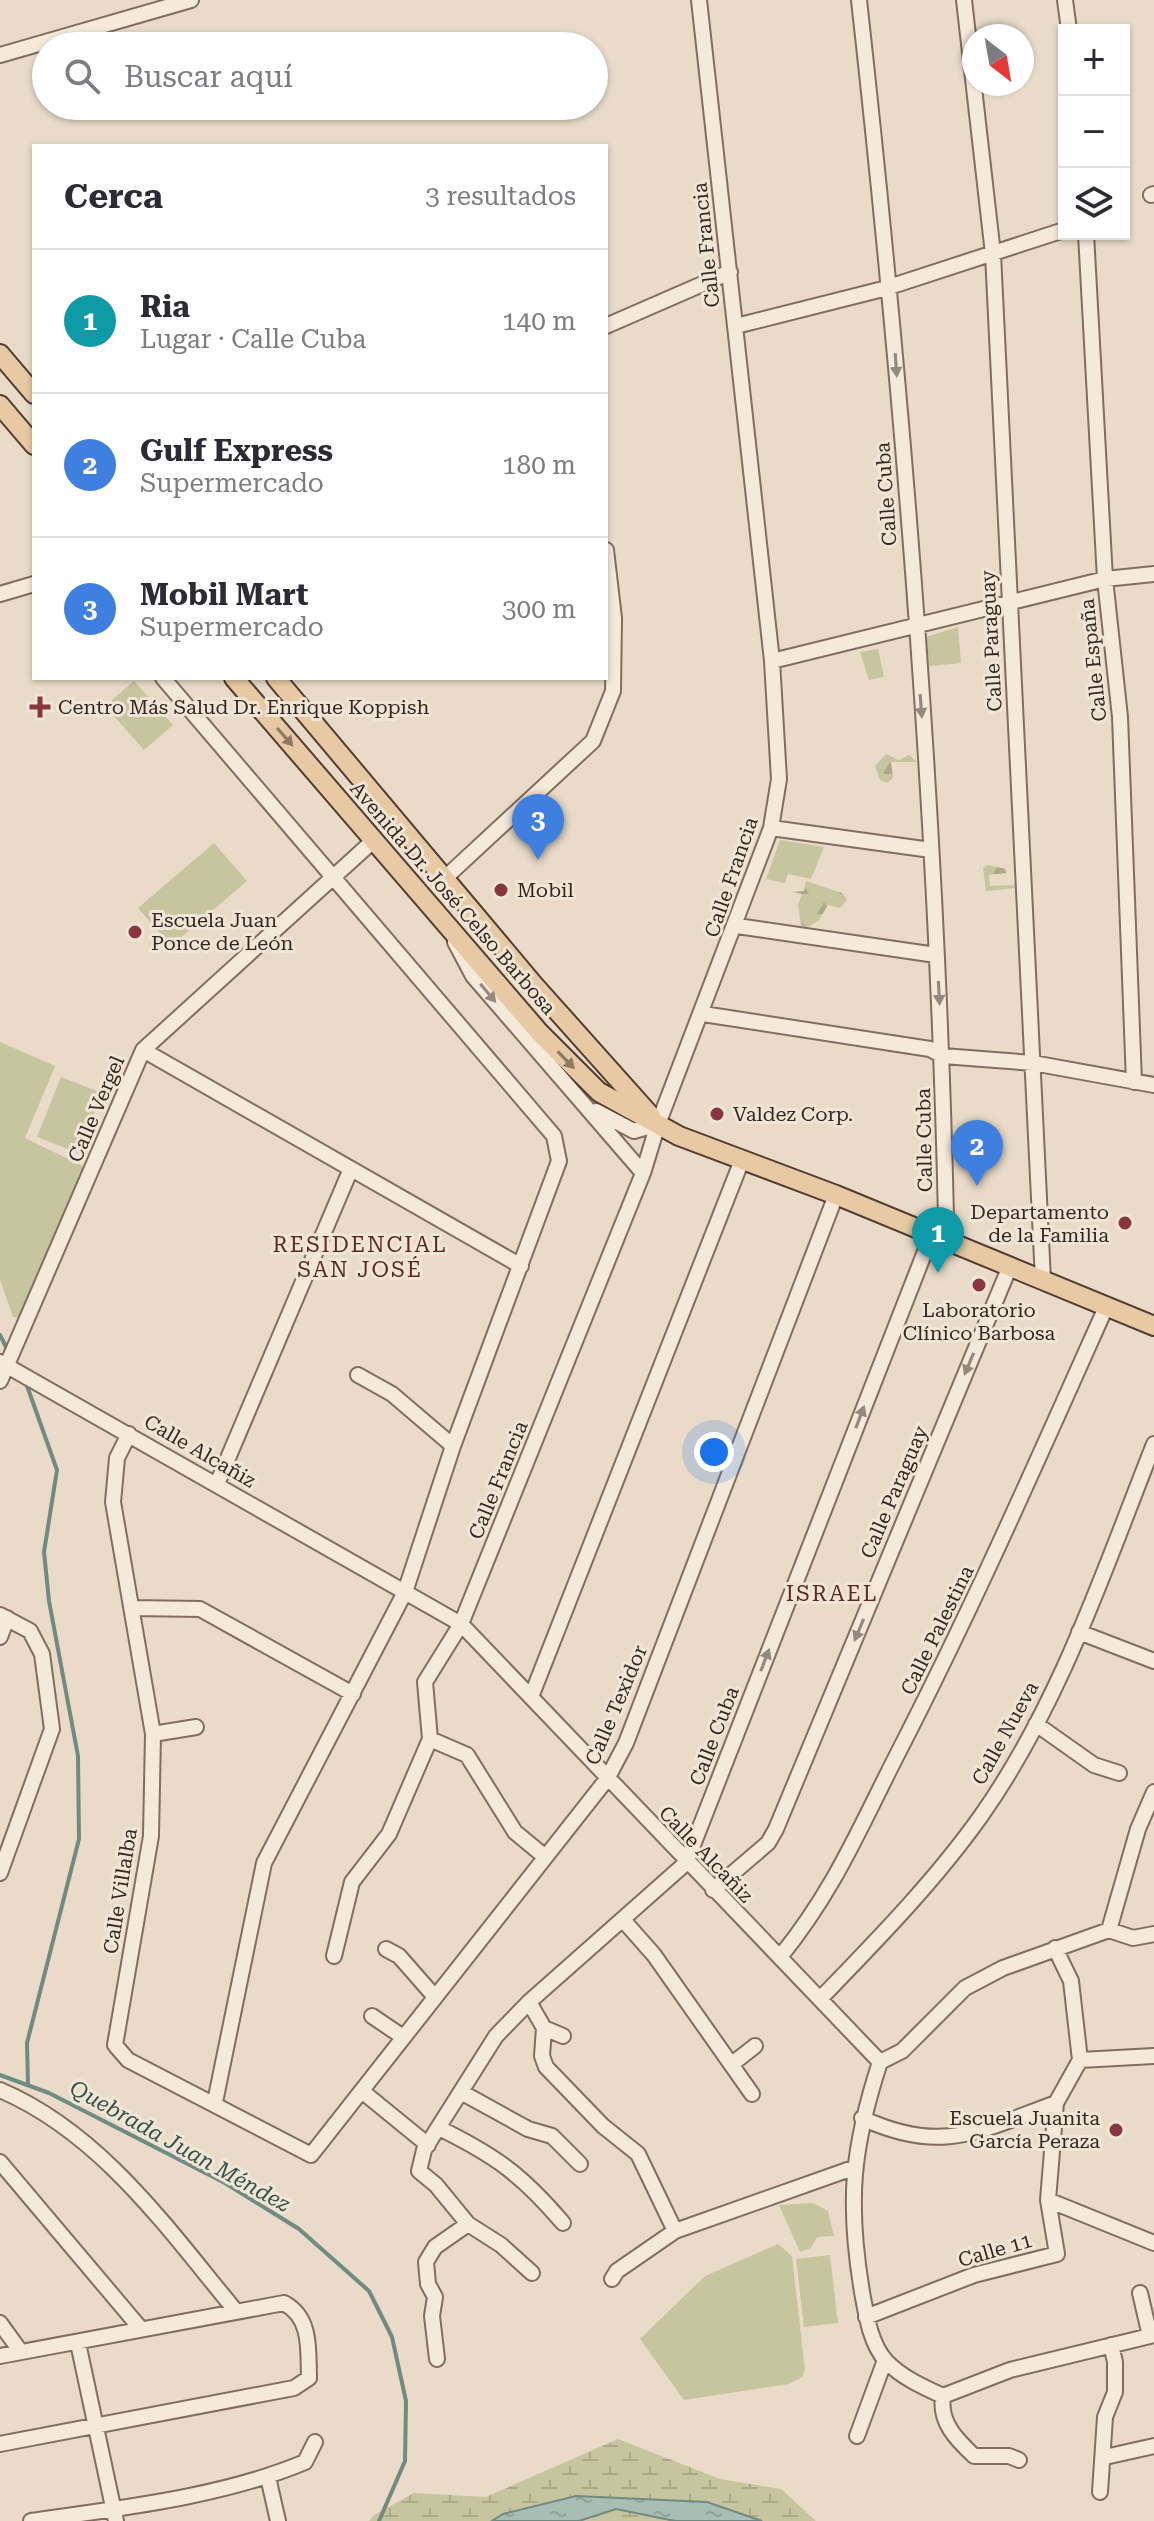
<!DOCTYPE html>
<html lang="es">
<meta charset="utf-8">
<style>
body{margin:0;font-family:"Roboto Serif",serif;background:#f7f7f7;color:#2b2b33}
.controls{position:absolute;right:24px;top:24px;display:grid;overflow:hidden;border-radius:0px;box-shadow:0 2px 6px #0004}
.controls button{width:72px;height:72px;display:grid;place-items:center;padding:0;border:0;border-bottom:2px solid #e1e1e2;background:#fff;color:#2b2b33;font:40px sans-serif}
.compass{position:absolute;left:962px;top:24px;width:72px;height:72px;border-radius:50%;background:#fff;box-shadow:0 2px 6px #0004;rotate:149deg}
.you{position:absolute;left:714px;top:1452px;width:28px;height:28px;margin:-20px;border:6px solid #fff;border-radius:50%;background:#1a73e8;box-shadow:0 0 0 12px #1a73e833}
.badge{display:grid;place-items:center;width:52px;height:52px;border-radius:50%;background:#b45309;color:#fff;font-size:26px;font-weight:700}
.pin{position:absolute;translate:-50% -66px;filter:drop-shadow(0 2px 4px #0008)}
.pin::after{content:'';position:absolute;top:42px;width:28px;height:24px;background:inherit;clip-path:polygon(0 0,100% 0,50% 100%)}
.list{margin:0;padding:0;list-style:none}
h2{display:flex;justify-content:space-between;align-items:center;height:104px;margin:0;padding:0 32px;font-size:34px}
h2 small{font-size:26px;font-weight:400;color:#7c7c81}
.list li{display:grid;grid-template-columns:52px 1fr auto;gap:24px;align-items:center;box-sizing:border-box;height:144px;padding:0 32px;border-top:2px solid #e1e1e2}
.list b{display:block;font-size:30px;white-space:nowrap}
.list p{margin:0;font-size:26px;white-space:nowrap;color:#7c7c81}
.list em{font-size:26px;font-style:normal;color:#7c7c81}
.icon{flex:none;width:44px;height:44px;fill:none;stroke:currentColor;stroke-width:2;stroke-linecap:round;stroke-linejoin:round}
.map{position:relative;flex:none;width:1154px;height:2521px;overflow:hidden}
.search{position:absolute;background:#fff;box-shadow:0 2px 6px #0004;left:32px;top:32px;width:576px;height:88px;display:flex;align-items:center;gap:20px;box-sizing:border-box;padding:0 28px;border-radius:44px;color:#7c7c81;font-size:30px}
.panel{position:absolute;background:#fff;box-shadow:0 2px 6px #0004;left:32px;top:144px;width:576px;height:536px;border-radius:0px}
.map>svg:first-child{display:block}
</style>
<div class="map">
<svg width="1154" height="2521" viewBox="0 0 1154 2521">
<defs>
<pattern id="forest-firs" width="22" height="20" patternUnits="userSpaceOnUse" patternTransform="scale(2)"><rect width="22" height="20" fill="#c6c59d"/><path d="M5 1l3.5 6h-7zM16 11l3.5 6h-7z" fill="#aba987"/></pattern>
<pattern id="wetland-marsh" width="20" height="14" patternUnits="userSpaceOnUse" patternTransform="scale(2)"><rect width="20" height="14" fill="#c6c59d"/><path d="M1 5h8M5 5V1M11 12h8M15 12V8" fill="none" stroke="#aba987"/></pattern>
<pattern id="water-ripples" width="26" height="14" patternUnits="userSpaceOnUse" patternTransform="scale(2)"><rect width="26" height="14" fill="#a8bdb4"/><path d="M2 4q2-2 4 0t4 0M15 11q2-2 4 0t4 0" fill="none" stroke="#91a29a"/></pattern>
</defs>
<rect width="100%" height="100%" fill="#e9dbc8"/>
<!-- green -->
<path fill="#c6c59d" d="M 958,627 L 961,663 L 929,666 L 926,637 Z
M 878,649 L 884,677 L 869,680 L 860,652 Z
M 134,681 L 173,725 L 144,750 L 105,706 Z
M 780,840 L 824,847 L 811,879 L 788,874 L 785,883 L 766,879 Z
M 214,843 L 247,881 L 171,946 L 138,908 Z
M 0,1042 L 55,1066 L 25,1138 L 87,1168 L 23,1318 L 13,1317 L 0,1280 Z
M 61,1077 L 102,1093 L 78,1153 L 37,1137 Z
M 813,2203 L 828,2211 L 834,2236 L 817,2237 L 811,2248 L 800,2252 L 779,2205 Z
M 778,2244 L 792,2256 L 805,2370 L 802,2377 L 789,2384 L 684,2400 L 640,2339 L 705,2276 Z
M 830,2255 L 838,2323 L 804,2327 L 796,2259 Z"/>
<!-- forest -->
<path fill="url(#forest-firs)" d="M 886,754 L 899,760 L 909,755 L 917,762 L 891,762 L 893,778 L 887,783 L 880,780 L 875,766 Z
M 987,865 L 1006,869 L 1006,873 L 989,875 L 990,886 L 1013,885 L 1016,888 L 986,891 L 983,868 Z
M 806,881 L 842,893 L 847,900 L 840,908 L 828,905 L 819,920 L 807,928 L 801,925 L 798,905 L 802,894 L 791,892 L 804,891 Z"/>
<!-- wetland -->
<path fill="url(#wetland-marsh)" d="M 618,2439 L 720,2479 L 781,2489 L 816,2521 L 369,2521 L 374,2515 L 414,2493 L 486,2497 Z"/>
<!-- water -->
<path fill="url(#water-ripples)" stroke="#708b81" stroke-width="2" d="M 576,2496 L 707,2502 L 762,2521 L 675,2521 L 616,2509 L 579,2521 L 492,2521 L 503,2514 Z"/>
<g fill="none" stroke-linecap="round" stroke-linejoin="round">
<!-- stream -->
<path stroke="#708b81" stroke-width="4" d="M 0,1335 L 8,1351
M 26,1383 L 57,1470 L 44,1552 L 49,1601 L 78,1756 L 79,1839 L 27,2043 L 28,2085
M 0,2075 L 49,2093 L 225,2183 L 299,2229 L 369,2291 L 392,2337 L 406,2401 L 405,2461 L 379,2521"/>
<!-- minor casing -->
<g stroke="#836d5f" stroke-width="18">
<path id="minor" d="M 964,0 L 993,254 L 1043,1280
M 1065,0 L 1069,30
M 0,55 L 191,0
M 1151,195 L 1154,194
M 1086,234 L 1105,579 L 1120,717 L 1134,1082
M 606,326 L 730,272
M 736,326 L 883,289 L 1064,230
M 0,594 L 34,584
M 772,661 L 1105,579 L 1154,574
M 163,678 L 554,1136 L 559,1161 L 453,1446 L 405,1592 L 264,1863 L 215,2102
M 771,828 L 931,850
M 445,878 L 593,741 L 613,691 L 614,618 L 606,550
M 737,926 L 936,955
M 455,942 L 473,976 L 643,1173
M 703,1014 L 930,1049 L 943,1056 L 1033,1063 L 1154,1085
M 143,1050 L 521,1266
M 596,1111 L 634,1131 L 658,1124
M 0,1362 L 461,1624 L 880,2062
M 358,1375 L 392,1394 L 453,1446
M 0,1381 L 143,1050 L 373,841
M 129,1434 L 117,1458 L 113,1502 L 153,1734 L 151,1836 L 115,2045 L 128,2060 L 311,2155 L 607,1779 L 626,1743 L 836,1195
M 217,1484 L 350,1171
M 132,1608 L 200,1609 L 353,1694
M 0,1615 L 30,1631 L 42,1654 L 52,1729 L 0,1873
M 1079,1632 L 1154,1661
M 0,1637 L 7,1618
M 531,1697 L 742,1160
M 1036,1724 L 1094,1765 L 1119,1773
M 153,1734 L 196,1727
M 430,1739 L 467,1755 L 515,1832 L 544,1856
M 713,1890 L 768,1843 L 776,1829 L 1010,1266
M 624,1921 L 654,1955 L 752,2094
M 1109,1930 L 1138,1829 L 1154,1792
M 386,1949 L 399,1956 L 435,1997
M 334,1956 L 352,1882 L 389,1834 L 430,1739 L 425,1682 L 461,1624 L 643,1173 L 658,1124 L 771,828 L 779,779 L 772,661 L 699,0
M 780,1957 C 835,1889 859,1829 898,1753 C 973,1607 1039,1457 1106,1307
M 821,1998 C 877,1940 934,1882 981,1816 C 1060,1704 1104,1570 1154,1444
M 529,2002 L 544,2028 L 542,2056 L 546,2067 L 603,2126 L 638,2154 L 675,2231
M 372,2016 L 403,2037
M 544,2028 L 563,2036
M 1080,2060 L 1154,2056
M 880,2062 C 852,2148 847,2202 862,2292 C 866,2314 870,2343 886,2361 C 901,2377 923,2387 943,2396 L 1010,2370 L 1154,2335
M 880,2062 L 902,2051 L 965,1988 L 1003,1968 L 1109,1930 L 1133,1938 L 1154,1934
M 732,2064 L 755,2046
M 0,2090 C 101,2133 167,2228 235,2310
M 363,2092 L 428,2145
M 461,2092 L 528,2129 L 552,2136 L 580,2164
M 862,2118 C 942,2155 979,2131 1056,2103
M 439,2128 C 496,2156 522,2175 563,2223
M 0,2162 L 141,2329
M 1048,2200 L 1154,2243
M 532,2273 L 501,2245 L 468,2224 L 436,2185 L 419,2171 L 424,2150 L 496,2036 L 529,2002 L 686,1863 L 926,1249 L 939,1237 L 946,1218 C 937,812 904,405 859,0
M 612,2279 L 617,2271 L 675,2231 L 853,2168
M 1140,2293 L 1150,2336
M 866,2317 L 974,2275 L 1057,2254 L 1048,2200 L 1056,2103 L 1080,2060 L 1071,1981 L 1055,1948
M 0,2323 L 21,2352
M 78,2343 L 116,2521
M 0,2356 L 284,2303 C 312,2318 308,2350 309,2378 L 294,2388 L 0,2444
M 437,2359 L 432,2316 L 435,2297 L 428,2284 L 426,2262 L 435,2247 L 468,2224
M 943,2396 C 939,2422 956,2439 974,2456 L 1009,2456 L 1019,2460
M 857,2436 L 885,2360
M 1105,2457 L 1154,2446
M 268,2477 L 278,2521
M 1100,2492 L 1105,2417 L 1115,2392 L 1115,2362 L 1111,2345
M 31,2521 C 120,2508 222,2497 305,2462 L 315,2442"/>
</g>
<!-- major casing -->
<g stroke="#513d32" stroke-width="22">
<path id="major" d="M 0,354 L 34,394
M 0,405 L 34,445
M 234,678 L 539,1032 L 599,1092 L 679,1136 L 836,1195 L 1154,1326
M 276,678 L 534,985 L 651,1116"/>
</g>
<!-- minor -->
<use href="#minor" stroke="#f5e9da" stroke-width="14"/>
<!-- major -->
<use href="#major" stroke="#e7caa4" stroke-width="18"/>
</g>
<!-- one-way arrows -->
<defs><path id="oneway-solid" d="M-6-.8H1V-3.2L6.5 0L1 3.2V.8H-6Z" transform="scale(2)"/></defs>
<g fill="#95887e">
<use href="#oneway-solid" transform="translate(896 365) rotate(86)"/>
<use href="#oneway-solid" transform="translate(921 706) rotate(86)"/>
<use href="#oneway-solid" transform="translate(488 993) rotate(50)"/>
<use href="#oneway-solid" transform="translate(939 993) rotate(87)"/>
<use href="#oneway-solid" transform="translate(969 1364) rotate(113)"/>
<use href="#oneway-solid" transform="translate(860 1417) rotate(-69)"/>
<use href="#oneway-solid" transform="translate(859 1630) rotate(113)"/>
<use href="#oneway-solid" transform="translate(765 1660) rotate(-69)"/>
</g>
<g fill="#8e7962">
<use href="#oneway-solid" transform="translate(285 737) rotate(49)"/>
<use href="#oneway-solid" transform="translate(566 1060) rotate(46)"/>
</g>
<!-- markers -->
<g fill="#8a3641" stroke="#f1e6d6" stroke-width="3">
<path d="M36 695h8v8h8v8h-8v8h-8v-8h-8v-8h8z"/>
<circle cx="501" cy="890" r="8"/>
<circle cx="135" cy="932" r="8"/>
<circle cx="717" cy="1114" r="8"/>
<circle cx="1125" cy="1223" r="8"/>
<circle cx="979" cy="1285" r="8"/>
<circle cx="1116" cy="2130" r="8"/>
</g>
<g text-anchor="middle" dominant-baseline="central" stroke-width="6" stroke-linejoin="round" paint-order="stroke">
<!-- street labels -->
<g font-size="20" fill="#352821" stroke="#f1e6d6">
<text transform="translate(706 245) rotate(-96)">Calle Francia</text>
<text transform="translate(886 494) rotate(-94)">Calle Cuba</text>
<text transform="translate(991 641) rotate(-93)">Calle Paraguay</text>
<text transform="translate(1093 660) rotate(-96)">Calle España</text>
<text transform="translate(731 877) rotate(-71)">Calle Francia</text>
<text transform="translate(453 898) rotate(49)">Avenida Dr. José Celso Barbosa</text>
<text transform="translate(96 1109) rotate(-67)">Calle Vergel</text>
<text transform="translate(924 1140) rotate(-91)">Calle Cuba</text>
<text transform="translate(200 1451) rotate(30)">Calle Alcañiz</text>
<text transform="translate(498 1480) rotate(-68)">Calle Francia</text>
<text transform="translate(894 1492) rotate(-67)">Calle Paraguay</text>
<text transform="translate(937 1630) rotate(-64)">Calle Palestina</text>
<text transform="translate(616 1705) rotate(-67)">Calle Texidor</text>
<text transform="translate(1005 1733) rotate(-61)">Calle Nueva</text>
<text transform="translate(714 1736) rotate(-69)">Calle Cuba</text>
<text transform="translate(706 1854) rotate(46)">Calle Alcañiz</text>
<text transform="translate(120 1891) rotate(-81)">Calle Villalba</text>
<text transform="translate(995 2250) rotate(-16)">Calle 11</text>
</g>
<!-- poi labels -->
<g font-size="20" fill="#352821" stroke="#f1e6d6" text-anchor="start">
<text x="58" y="707">Centro Más Salud Dr. Enrique Koppish</text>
<text x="517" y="890">Mobil</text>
<text x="151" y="920">Escuela Juan<tspan x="151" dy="23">Ponce de León</tspan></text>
<text x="733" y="1114">Valdez Corp.</text>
<text x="1109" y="1212" text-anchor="end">Departamento<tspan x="1109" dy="23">de la Familia</tspan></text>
<text x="979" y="1310" text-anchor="middle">Laboratorio<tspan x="979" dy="23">Clínico Barbosa</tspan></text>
<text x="1100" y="2118" text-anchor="end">Escuela Juanita<tspan x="1100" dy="23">García Peraza</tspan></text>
</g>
<!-- neighbourhood labels -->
<g font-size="22" letter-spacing="2" fill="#5c2a25" stroke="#f1e6d6">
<text x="360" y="1244">RESIDENCIAL<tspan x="360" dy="25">SAN JOSÉ</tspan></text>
<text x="832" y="1593">ISRAEL</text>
</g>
<!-- water labels -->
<g font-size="22" font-style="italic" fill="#32534c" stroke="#f1e6d6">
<text transform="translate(180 2146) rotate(29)">Quebrada Juan Méndez</text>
</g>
</g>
</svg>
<div class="controls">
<button>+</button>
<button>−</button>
<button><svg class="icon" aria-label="layers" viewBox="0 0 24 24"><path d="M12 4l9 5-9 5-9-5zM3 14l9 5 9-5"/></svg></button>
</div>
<svg class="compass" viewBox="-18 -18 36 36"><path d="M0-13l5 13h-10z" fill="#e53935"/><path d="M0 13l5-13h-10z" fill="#7c7c81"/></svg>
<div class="you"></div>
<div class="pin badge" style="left:938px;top:1273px;background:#0f9aa8">1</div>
<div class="pin badge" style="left:977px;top:1186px;background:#3f7fe0">2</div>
<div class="pin badge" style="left:538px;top:860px;background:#3f7fe0">3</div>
<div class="search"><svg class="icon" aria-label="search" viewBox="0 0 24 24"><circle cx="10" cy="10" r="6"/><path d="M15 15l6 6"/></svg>Buscar aquí</div>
<section class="panel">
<h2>Cerca<small>3 resultados</small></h2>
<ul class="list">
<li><span class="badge" style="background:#0f9aa8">1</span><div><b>Ria</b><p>Lugar · Calle Cuba</p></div><em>140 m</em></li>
<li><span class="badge" style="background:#3f7fe0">2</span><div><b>Gulf Express</b><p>Supermercado</p></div><em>180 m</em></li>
<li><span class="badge" style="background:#3f7fe0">3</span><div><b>Mobil Mart</b><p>Supermercado</p></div><em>300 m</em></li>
</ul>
</section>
</div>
